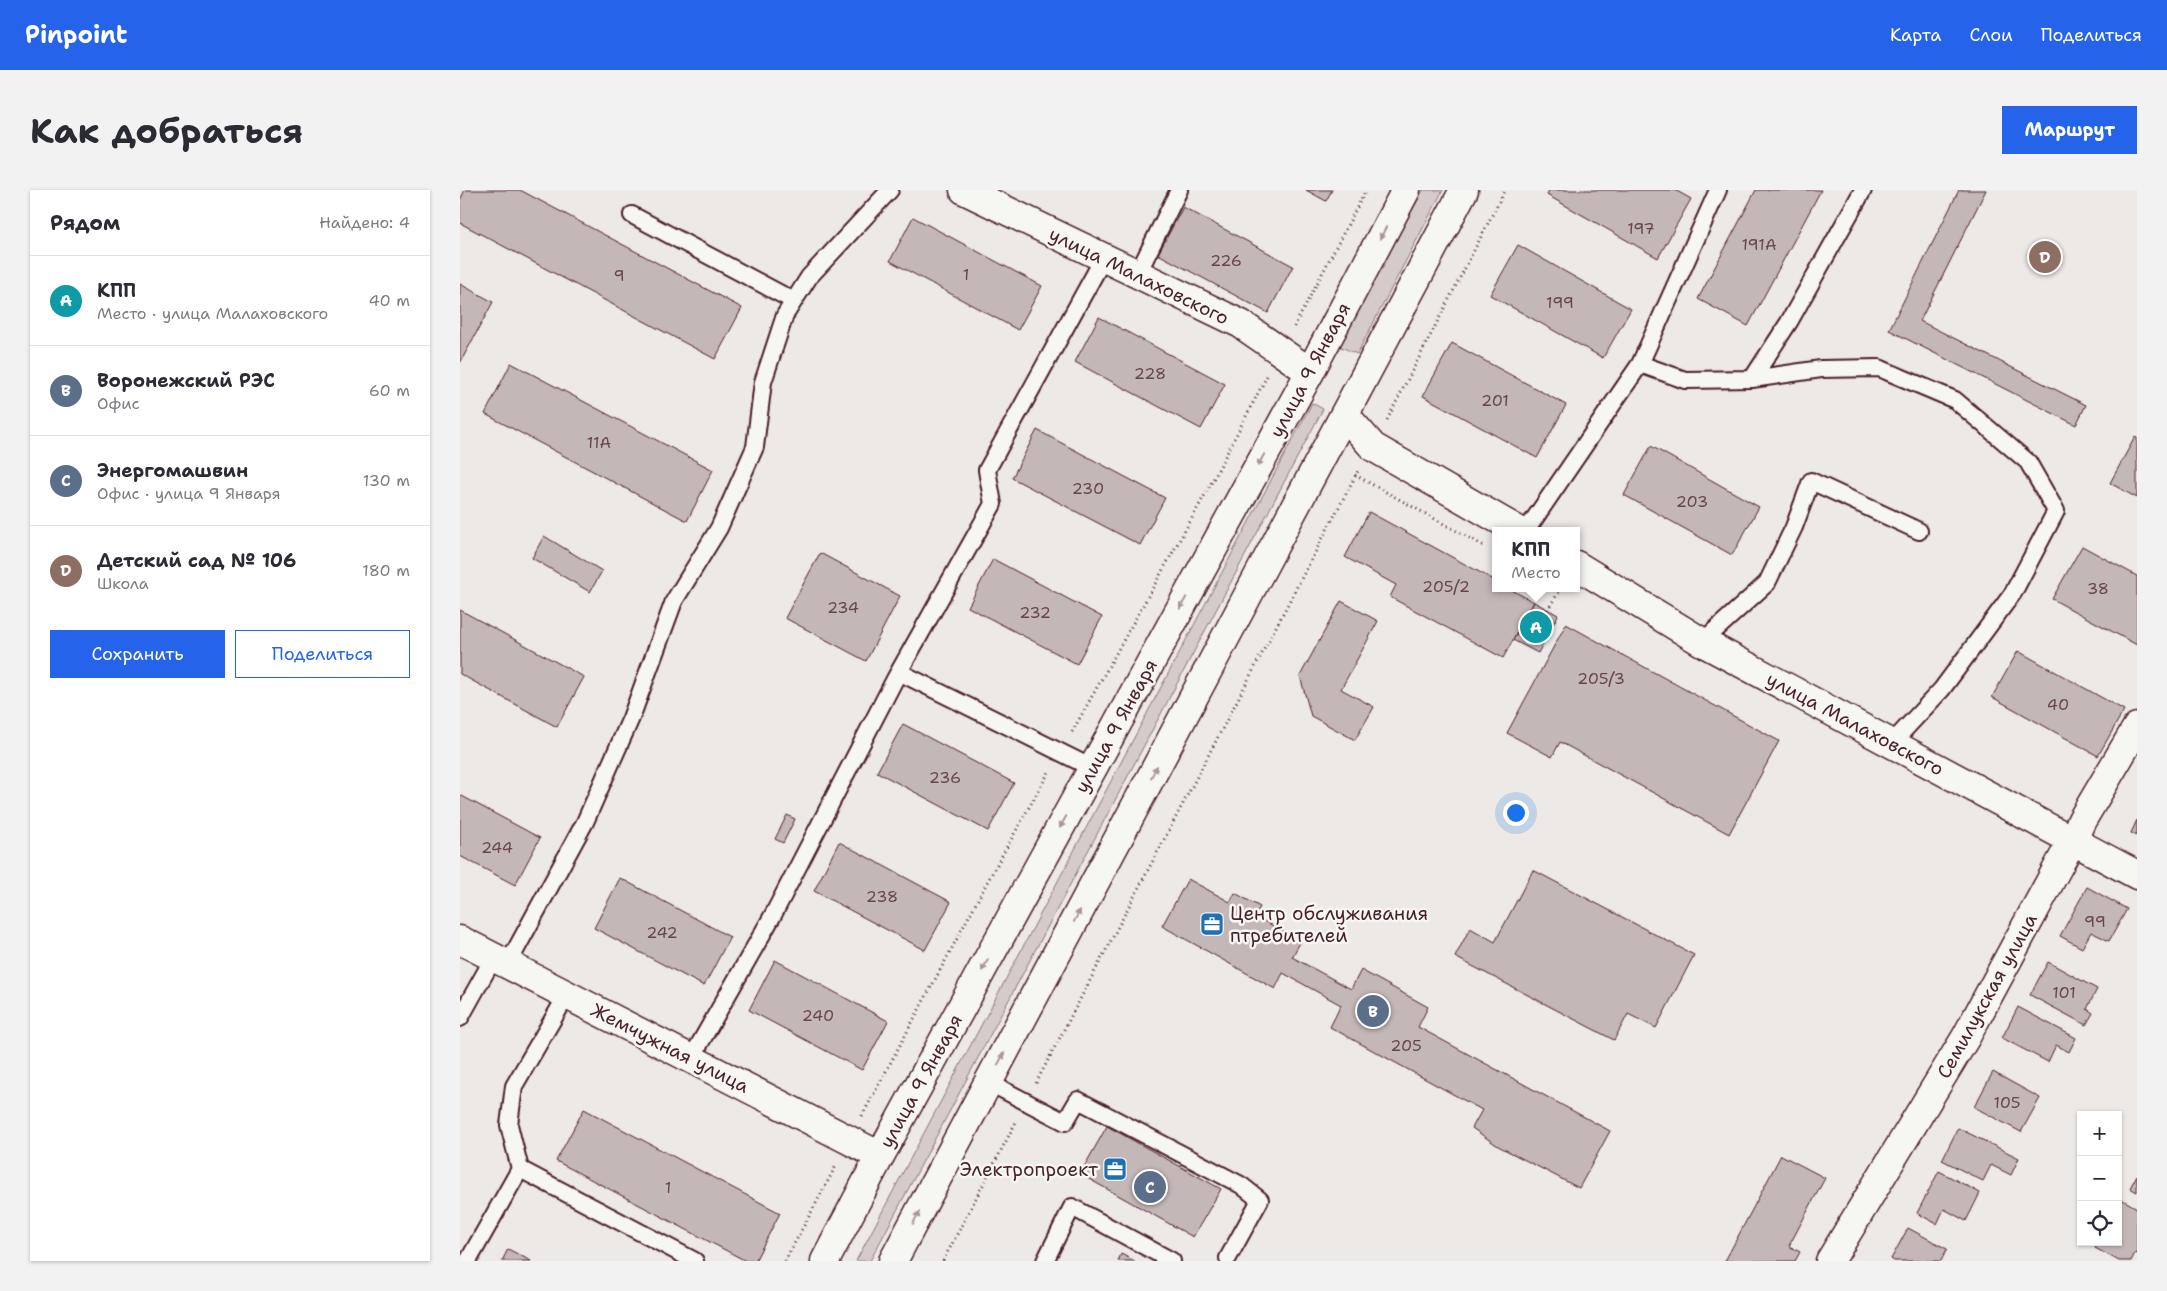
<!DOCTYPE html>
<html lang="ru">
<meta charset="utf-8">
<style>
body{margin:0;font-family:"Shantell Sans",sans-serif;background:#f2f2f3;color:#2b2b33}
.controls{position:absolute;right:15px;bottom:15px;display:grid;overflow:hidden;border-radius:0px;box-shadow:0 1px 4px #0004}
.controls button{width:45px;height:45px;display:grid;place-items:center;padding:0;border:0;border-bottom:1px solid #e1e1e2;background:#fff;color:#2b2b33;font:25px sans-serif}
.you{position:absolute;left:1055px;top:622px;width:18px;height:18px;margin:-12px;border:4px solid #fff;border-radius:50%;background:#1a73e8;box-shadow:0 0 0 8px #1a73e833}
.badge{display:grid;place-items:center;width:32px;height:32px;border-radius:50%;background:#2563eb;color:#fff;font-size:16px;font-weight:700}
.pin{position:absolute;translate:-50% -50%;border:2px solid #fff;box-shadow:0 1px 5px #0006}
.popup{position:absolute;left:1032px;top:337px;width:88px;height:65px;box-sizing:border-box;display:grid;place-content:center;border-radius:0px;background:#fff;filter:drop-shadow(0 1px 4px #0005);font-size:16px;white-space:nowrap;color:#7c7c81}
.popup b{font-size:19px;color:#2b2b33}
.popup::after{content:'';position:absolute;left:50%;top:100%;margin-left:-10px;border:10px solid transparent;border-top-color:#fff}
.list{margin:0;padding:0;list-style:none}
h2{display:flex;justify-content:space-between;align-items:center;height:65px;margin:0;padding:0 20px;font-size:21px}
h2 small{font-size:16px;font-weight:400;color:#7c7c81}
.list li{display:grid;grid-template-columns:32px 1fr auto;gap:15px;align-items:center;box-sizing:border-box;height:90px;padding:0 20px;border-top:1px solid #e1e1e2}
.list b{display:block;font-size:19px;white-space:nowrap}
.list p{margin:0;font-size:16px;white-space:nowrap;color:#7c7c81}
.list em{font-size:16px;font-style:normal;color:#7c7c81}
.actions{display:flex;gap:10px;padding:15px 20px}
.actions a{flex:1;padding:11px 0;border:1px solid #2563eb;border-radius:0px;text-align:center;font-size:18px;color:#2563eb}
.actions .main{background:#2563eb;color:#fff}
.icon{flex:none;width:28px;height:28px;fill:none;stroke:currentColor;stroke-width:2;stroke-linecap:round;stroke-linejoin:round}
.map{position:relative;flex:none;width:1677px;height:1071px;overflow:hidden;border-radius:0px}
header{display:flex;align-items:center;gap:30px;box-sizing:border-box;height:70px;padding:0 25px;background:#2563eb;color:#fff}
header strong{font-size:24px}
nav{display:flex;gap:28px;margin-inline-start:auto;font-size:18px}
.intro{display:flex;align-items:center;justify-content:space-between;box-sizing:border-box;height:120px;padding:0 30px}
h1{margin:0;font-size:35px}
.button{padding:12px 22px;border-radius:0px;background:#2563eb;color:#fff;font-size:18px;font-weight:700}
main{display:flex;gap:30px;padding:0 30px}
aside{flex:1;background:#fff;border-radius:0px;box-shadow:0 1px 4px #0004}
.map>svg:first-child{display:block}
</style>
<header>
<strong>Pinpoint</strong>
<nav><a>Карта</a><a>Слои</a><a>Поделиться</a></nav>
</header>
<div class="intro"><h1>Как добраться</h1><a class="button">Маршрут</a></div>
<main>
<aside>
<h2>Рядом<small>Найдено: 4</small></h2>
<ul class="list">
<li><span class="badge" style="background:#0f9aa8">A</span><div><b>КПП</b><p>Место · улица Малаховского</p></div><em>40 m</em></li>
<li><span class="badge" style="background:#5c6f8a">B</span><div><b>Воронежский РЭС</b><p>Офис</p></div><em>60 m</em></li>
<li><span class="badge" style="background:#5c6f8a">C</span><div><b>Энергомашвин</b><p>Офис · улица 9 Января</p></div><em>130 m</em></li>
<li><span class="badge" style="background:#8d6e63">D</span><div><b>Детский сад № 106</b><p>Школа</p></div><em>180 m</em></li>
</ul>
<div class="actions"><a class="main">Сохранить</a><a>Поделиться</a></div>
</aside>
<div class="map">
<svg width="1677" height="1071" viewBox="0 0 1677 1071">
<rect width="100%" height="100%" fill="#ece9e6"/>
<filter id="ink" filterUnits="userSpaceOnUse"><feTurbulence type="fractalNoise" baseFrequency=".02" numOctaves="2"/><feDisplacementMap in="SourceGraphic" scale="10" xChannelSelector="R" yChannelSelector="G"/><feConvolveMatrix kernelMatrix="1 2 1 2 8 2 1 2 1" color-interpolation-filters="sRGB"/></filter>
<g filter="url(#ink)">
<!-- green -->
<path fill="#d4cbca" stroke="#8f757a" d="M 963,0 L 983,0 L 897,164 L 879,156 Z
M 852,213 L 863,219 L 410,1071 L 396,1071 Z"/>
<!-- building -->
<path fill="#c4b7b7" stroke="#4a1f2b" d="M 5,0 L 60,0 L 282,118 L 255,169 L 0,33 L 0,10 Z
M 846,0 L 872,0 L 866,11 Z
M 1089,0 L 1215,0 L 1231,9 L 1198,68 L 1087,5 Z
M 1296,0 L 1361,0 L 1288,136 L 1238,109 Z
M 1499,0 L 1526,0 L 1460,131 L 1626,215 L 1616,235 L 1429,140 Z
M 723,17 L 833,76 L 808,123 L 698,64 Z
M 453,27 L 582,96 L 558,140 L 430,71 Z
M 1058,55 L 1171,119 L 1143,168 L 1030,105 Z
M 0,94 L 33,112 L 0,173 Z
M 639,127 L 765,194 L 741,239 L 615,172 Z
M 992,153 L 1106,215 L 1077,268 L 963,206 Z
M 51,173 L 253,280 L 227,331 L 25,224 Z
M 577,240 L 705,308 L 680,355 L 552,288 Z
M 1675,247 L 1677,248 L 1677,308 L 1650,293 Z
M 1191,256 L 1299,317 L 1272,365 L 1164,305 Z
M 909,322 L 1036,391 L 1036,398 L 1048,398 L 1074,412 L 1043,468 L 930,407 L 936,395 L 885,367 Z
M 84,346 L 142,381 L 130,402 L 72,368 Z
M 1622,356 L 1677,386 L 1677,455 L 1592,409 Z
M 360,363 L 440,406 L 406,471 L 325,428 Z
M 533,369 L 642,427 L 617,474 L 508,417 Z
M 881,411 L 918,431 L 881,499 L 914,517 L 895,550 L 851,526 L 840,486 Z
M 1074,412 L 1098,425 L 1078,463 L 1053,450 Z
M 0,420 L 124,487 L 97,537 L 0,484 Z
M 1106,434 L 1319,551 L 1269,644 L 1100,552 L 1092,567 L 1047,543 Z
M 1558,461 L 1664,520 L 1638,566 L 1532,507 Z
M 443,534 L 554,593 L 528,641 L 417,582 Z
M 0,605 L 80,648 L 55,695 L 0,666 Z
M 327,625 L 335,629 L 323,653 L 315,649 Z
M 1677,630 L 1677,646 L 1671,643 Z
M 379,652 L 491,712 L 465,760 L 354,701 Z
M 1073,680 L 1234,765 L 1196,838 L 1168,824 L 1154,850 L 995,767 L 1010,738 L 1035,752 Z
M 160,688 L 270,747 L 244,796 L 134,738 Z
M 728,689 L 770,712 L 775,703 L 800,717 L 795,726 L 841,751 L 832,767 L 891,799 L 901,780 L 968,817 L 958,837 L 1150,941 L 1119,998 L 1038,956 L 1012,938 L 1022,920 L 870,837 L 881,815 L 823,783 L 815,799 L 702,736 Z
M 1627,697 L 1667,719 L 1649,751 L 1631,742 L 1622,758 L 1600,746 Z
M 315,770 L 428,831 L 402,880 L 289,820 Z
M 1588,772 L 1637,799 L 1627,819 L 1633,823 L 1626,835 L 1570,805 Z
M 1558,817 L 1616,848 L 1609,862 L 1596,855 L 1588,872 L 1542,848 Z
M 1533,882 L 1580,908 L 1561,942 L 1514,917 Z
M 124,919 L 320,1023 L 295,1071 L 286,1071 L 96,971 Z
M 647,936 L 761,999 L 733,1047 L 620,984 Z
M 1498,938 L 1559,968 L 1551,985 L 1531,975 L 1523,991 L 1482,970 Z
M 1321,965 L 1365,988 L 1329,1056 L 1340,1062 L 1335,1071 L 1265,1071 Z
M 1479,981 L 1520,1003 L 1506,1031 L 1484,1019 L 1477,1034 L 1457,1023 Z
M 1677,985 L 1677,1002 L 1670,998 Z
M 1661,1009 L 1677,1018 L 1677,1064 L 1675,1063 L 1671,1071 L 1659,1071 L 1635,1058 L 1638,1052 L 1658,1052 L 1658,1015 Z
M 1448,1038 L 1487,1059 L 1481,1071 L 1434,1071 L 1431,1069 Z
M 48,1059 L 71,1071 L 42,1071 Z
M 661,1064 L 675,1071 L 658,1071 Z"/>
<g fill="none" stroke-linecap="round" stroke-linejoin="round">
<!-- lane casing -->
<g stroke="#4a1f2b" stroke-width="20">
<path id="lane" d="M 172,25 L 334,111
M 677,85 L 719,0
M 1180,174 L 1225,190 L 1292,189 L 1329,132 L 1403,0
M 1292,189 L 1361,179 L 1419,178 L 1495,210 L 1568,272 L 1596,321 L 1553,403 L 1482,499 L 1432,553
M 1066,341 L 1180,174 L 1258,0
M 1242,452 L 1307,393 L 1334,337 L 1351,291 L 1459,341
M 439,482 L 632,578
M 48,774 L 125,632 L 171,528 L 214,411 L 259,338 L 295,257 L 303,192 L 325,125 L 349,87 L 430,0
M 0,828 L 34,767
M 231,869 L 313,725 L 435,489 L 533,314 L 527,280 L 643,69
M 528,892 L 605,932 L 618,910 L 781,995 L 800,1010 L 768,1068
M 60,979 L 235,1071
M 8,1071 L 60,979 L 49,935 L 54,896 L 107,805
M 585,1071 L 612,1017 L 712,1071"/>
</g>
<!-- street casing -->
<g stroke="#4a1f2b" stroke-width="31">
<path id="street" d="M 504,0 L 781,134 L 850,182
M 885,225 L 913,257 L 1059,341
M 1116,375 L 1242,452 L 1677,685
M 0,750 L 420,966
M 1370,1071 L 1506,847 L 1612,651 L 1622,630 L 1677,537"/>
</g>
<!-- secondary casing -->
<g stroke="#4a1f2b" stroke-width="31">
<path id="secondary" d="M 365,1071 L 420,966 L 850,182 L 946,0
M 433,1071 L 1004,0"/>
</g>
<!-- path -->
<path stroke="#4a1f2b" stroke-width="3" stroke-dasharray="1 4" stroke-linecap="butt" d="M 834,137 L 906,0
M 927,230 L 1045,0
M 895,285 L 1024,356
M 1087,420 L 1101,399
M 612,542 L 746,303 L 807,186
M 576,893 L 899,279
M 402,926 L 530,687 L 590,580
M 325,1071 L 377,974
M 483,1071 L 556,932"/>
<!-- lane -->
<use href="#lane" stroke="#f6f6f2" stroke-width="16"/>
<!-- street -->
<use href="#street" stroke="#f6f6f2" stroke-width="28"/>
<!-- secondary -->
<use href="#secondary" stroke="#f6f6f2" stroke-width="28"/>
</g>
<!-- one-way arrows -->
<defs><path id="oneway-solid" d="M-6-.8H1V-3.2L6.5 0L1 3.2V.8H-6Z" transform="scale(1.25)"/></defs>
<g fill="#a99598">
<use href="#oneway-solid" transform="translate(923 43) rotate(118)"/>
<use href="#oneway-solid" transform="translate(801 270) rotate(119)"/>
<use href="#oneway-solid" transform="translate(723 413) rotate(119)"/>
<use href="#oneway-solid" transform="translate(694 582) rotate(-62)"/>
<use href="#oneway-solid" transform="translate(603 632) rotate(119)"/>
<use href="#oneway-solid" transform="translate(617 726) rotate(-62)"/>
<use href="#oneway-solid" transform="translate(525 775) rotate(119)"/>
<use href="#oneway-solid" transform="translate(541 869) rotate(-62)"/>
<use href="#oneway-solid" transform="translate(456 1028) rotate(-62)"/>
</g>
</g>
<!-- icons -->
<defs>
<g id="office-square" transform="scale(1.25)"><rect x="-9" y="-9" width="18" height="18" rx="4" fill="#1f6fb2" stroke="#f6f6f2"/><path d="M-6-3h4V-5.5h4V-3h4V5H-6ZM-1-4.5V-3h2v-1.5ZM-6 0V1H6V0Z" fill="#fff"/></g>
</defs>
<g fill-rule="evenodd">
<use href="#office-square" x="752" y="734"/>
<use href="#office-square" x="655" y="979"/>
</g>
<g text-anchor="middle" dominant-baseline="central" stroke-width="5" stroke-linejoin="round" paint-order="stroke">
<!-- number labels -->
<g font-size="16" fill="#68454e">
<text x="1181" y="38">197</text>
<text x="1299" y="54">191А</text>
<text x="766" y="70">226</text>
<text x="506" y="84">1</text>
<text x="159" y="85">9</text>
<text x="1100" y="112">199</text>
<text x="690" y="183">228</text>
<text x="1035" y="210">201</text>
<text x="139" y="252">11А</text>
<text x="628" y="298">230</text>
<text x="1232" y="311">203</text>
<text x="986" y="396">205/2</text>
<text x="1638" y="398">38</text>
<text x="383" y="417">234</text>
<text x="575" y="422">232</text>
<text x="1141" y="488">205/3</text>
<text x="1598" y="514">40</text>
<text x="485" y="587">236</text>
<text x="37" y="657">244</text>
<text x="422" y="706">238</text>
<text x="1635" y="731">99</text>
<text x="202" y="742">242</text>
<text x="1604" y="802">101</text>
<text x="358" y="825">240</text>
<text x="946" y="855">205</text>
<text x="1547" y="912">105</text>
<text x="208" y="997">1</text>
</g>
<!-- street labels -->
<g font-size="19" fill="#4a1f2b" stroke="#f6f6f2">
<text transform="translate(679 86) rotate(26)">улица Малаховского</text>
<text transform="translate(850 180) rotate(-62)">улица 9 Января</text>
<text transform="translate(1395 534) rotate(28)">улица Малаховского</text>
<text transform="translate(656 536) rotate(-61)">улица 9 Января</text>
<text transform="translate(1527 806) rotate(-61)">Семилукская улица</text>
<text transform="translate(210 858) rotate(27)">Жемчужная улица</text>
<text transform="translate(461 891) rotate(-61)">улица 9 Января</text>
</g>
<!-- poi labels -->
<g font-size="19" fill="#4a1f2b" stroke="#f6f6f2" text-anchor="start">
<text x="770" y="723">Центр обслуживания<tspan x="770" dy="22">птребителей</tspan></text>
<text x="638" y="979" text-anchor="end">Электропроект</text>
</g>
</g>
</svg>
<div class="controls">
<button>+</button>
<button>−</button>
<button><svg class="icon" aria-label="locate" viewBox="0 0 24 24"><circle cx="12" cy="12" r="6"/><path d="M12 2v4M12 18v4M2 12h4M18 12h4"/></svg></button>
</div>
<div class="you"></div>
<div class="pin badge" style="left:1076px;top:437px;background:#0f9aa8">A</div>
<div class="popup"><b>КПП</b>Место</div>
<div class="pin badge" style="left:913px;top:821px;background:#5c6f8a">B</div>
<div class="pin badge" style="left:690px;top:997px;background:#5c6f8a">C</div>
<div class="pin badge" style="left:1585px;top:67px;background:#8d6e63">D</div>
</div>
</main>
